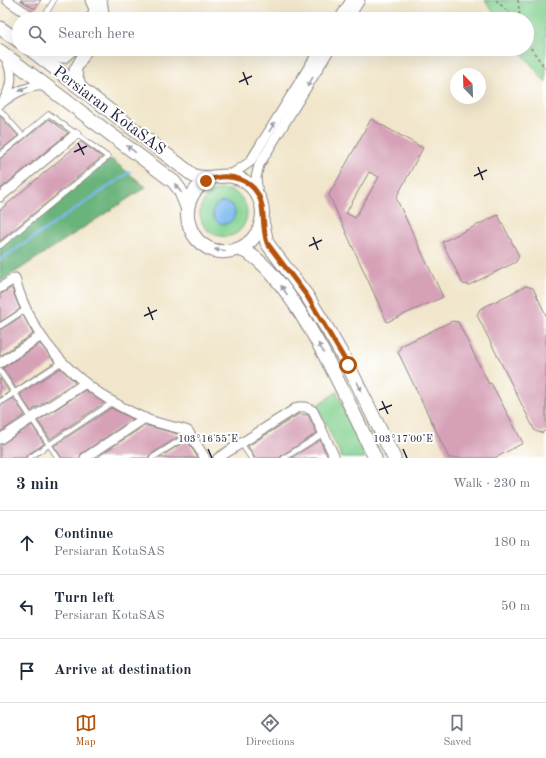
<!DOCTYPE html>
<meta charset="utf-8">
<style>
body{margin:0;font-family:"Old Standard TT",serif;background:#f2f2f3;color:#1f2937}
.compass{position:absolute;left:450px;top:68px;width:36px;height:36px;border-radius:50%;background:#fff;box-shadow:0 4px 16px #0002;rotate:337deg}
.stop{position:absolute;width:12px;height:12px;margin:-9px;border:3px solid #b45309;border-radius:50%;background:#fff}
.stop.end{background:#b45309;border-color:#fff;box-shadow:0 1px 4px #0008}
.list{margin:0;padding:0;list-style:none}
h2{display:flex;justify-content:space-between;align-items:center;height:52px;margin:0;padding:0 16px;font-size:17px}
h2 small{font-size:13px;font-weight:400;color:#747a83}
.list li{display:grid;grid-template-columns:26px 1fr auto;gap:12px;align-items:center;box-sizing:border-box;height:64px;padding:0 16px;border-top:1px solid #e0e1e3}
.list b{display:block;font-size:15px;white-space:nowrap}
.list p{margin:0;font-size:13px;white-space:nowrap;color:#747a83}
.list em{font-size:13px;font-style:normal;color:#747a83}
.icon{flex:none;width:22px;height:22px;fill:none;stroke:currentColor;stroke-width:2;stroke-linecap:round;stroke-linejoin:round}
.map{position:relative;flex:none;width:546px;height:458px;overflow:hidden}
.search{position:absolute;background:#fff;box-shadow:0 4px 16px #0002;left:12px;right:12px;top:12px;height:44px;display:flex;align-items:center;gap:10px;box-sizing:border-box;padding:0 14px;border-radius:22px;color:#747a83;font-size:15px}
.sheet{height:244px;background:#fff}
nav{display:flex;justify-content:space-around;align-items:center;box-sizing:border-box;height:56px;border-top:1px solid #e0e1e3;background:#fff;font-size:11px;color:#747a83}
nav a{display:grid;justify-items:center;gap:2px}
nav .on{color:#b45309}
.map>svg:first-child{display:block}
</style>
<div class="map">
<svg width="546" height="458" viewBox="0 0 546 458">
<rect width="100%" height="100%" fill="#fff"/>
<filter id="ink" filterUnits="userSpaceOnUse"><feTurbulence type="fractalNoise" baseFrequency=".025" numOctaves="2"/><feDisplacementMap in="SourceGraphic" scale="8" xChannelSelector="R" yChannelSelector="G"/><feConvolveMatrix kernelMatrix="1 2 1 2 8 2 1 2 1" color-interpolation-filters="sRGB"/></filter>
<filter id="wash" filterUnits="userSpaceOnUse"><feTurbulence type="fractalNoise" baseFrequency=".012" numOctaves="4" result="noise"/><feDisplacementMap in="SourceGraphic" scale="16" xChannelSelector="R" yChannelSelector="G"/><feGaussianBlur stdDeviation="0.9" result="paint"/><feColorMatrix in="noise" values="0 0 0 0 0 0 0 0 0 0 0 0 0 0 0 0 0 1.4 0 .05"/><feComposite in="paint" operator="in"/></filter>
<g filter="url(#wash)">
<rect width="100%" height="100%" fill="#f1e6cb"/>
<!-- green -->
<path fill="#83d190" stroke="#527a66" d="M 485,0 L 546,0 L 546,83 L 519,49 L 527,49 L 527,19 L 498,19 Z
M 221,189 C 260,191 251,242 220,236 C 213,235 206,231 203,224 C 194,208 206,193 221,189 Z
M 337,392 L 365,458 L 342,458 L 317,405 Z"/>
<!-- forest -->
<path fill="#6ab37a" stroke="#466a5a" d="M 111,159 L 146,187 L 0,282 L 0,248 Z"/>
<!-- water -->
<path fill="#7cbaef" stroke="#4f6e95" d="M213 213a11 11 0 1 1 22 0a11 11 0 1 1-22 0Z"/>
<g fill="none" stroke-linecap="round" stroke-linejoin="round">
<!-- stream -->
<path stroke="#7cbaef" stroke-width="2.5" d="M 0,260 L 130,172"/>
</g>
<g id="blocks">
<!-- building -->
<path fill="#d6a1b7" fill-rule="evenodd" d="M 20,0 L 41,0 L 35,9 Z
M 0,116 L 18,136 L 0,150 Z
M 49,119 L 68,133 L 0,189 L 0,159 Z
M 371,119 L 423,148 L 396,198 L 443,297 L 387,322 L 329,195 ZM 369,172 L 379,177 L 355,218 L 346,213 Z
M 81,142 L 102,157 L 0,241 L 0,210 Z
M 498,215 L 519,256 L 516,262 L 469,285 L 463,284 L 442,242 Z
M 526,286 L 533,288 L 546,315 L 546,430 L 542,433 L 535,431 L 477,315 L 480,309 Z
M 10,288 L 12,289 L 20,309 L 0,322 L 0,295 Z
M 23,315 L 33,334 L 0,356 L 0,330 Z
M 452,321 L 458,322 L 489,384 L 491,383 L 523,443 L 495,458 L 449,458 L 398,352 L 401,346 Z
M 40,344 L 55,362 L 16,388 L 3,368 Z
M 60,368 L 75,382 L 31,411 L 20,394 Z
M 0,378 L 9,392 L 0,398 Z
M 85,390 L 104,403 L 50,439 L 38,421 Z
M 13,398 L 25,415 L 0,432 L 0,406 Z
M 111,408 L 133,419 L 82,453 L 79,458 L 62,458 L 54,446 Z
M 299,414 L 308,415 L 317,433 L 282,455 L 280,458 L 255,458 L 248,446 Z
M 32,425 L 44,444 L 27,455 L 25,458 L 0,458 L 0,445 Z
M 145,425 L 181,435 L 150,455 L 148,458 L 96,458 Z
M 187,440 L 198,458 L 159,458 Z
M 320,440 L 328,458 L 291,458 Z"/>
</g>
</g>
<g filter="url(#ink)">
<use href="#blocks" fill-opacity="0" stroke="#8a8483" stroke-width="1"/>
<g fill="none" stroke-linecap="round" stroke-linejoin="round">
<!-- service casing -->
<g stroke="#8a8483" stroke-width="6">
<path id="service" d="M 43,19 L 54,0
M 0,110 L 23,136 L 49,114 L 108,157 L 0,246
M 0,155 L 23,136
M 0,326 L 26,309
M 0,371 L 58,458
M 0,402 L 62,362
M 241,443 L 251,458
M 29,458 L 113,402
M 152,458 L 190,434
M 284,458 L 324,433"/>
</g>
<!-- minor casing -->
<g stroke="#8a8483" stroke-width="11">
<path id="minor" d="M 7,0 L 35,19
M 339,19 L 351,0
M 348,19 L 360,0
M 4,100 C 13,84 13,72 5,56
M 0,104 C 14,93 29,84 47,86
M 229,176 L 250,162 L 320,49
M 258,195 L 256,177 L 259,165 L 330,49
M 0,197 L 76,134
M 0,288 L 15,278 C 32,344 83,391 144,418 C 157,424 173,426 188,431 L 205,458
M 0,363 L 41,336
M 0,439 L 84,384
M 85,458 L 145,418
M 218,458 L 298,407 L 306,407 L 313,411 L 335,458"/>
</g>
<!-- tertiary casing -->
<g stroke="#8a8483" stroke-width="13">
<path id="tertiary" d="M 91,0 L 95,9 L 92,19
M 101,0 L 104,19
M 41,58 L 64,57 L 73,49
M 81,88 L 75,70 L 87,49"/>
</g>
<!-- secondary casing -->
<g stroke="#8a8483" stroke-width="15">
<path id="secondary" d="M 0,28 L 19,41
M 30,49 L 194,176 C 207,180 218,175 230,176 C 252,179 267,202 261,223 C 258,235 249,245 238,249 C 192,266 165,199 212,178
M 0,51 L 174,182 L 180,190 L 187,207
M 262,220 L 267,243 L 307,296 L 328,330 L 348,365 L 394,458
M 238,249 C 287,260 353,412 375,458"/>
</g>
<!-- path -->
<path stroke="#8a8483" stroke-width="1.5" stroke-dasharray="3 3" stroke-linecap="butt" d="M 496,0 L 515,19
M 518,0 L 520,19
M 527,43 L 546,69"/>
<!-- service -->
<use href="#service" stroke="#fff" stroke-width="4.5"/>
<!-- minor -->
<use href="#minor" stroke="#fff" stroke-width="9"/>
<!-- tertiary -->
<use href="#tertiary" stroke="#fff" stroke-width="11"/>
<!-- secondary -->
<use href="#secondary" stroke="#fff" stroke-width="13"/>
</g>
<!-- one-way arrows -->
<defs><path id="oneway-solid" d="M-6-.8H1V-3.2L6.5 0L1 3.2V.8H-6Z"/></defs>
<g fill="#9c9ca7">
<use href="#oneway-solid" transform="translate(310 82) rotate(121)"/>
<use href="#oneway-solid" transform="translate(24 89) rotate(154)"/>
<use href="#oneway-solid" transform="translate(272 127) rotate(-58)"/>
<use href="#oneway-solid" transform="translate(131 149) rotate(-143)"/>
<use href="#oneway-solid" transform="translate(178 188) rotate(-126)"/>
<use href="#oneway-solid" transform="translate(220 250) rotate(-173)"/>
<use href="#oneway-solid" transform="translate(284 290) rotate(-124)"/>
<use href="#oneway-solid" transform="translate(321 348) rotate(-121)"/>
<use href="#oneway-solid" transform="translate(359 386) rotate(64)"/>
</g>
</g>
<g fill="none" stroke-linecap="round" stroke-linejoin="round" filter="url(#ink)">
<!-- route -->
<path stroke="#b45309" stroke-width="5" d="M 206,181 C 229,171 257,179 262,206 C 264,219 263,231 267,243 L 307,296 L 348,365"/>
</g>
<!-- ticks -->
<path fill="none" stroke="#22223b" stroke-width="1.5" d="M 243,72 L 248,85M 239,82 L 252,76M 78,143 L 84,155M 74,152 L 87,146M 478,167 L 483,180M 474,176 L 487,170M 313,237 L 318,250M 309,246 L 322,240M 148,307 L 153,320M 144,316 L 157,310M 382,401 L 388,414M 379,410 L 392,405M 208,449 L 212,458M 403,449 L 407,458"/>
<g text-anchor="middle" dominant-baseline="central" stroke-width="4" stroke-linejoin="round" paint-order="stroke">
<!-- street labels -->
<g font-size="16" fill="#22223b" stroke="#fff">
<text transform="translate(109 111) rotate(37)">Persiaran KotaSAS</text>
</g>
</g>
<g font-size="10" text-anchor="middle" fill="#22223b" stroke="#fff" stroke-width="4" stroke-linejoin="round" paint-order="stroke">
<text x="208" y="442">103°16'55"E</text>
<text x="403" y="442">103°17'00"E</text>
</g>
</svg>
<svg class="compass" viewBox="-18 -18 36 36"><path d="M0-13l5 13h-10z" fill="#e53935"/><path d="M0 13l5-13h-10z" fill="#747a83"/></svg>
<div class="stop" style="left:348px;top:365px"></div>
<div class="stop end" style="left:206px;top:181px"></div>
<div class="search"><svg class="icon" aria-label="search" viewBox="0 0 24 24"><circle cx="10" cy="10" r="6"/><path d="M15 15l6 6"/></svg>Search here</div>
</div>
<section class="sheet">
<h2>3 min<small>Walk · 230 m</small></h2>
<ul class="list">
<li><svg class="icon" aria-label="ahead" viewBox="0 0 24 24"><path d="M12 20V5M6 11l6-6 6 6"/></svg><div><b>Continue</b><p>Persiaran KotaSAS</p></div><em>180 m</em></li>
<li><svg class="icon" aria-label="left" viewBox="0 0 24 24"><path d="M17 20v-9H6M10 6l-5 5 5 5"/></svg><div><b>Turn left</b><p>Persiaran KotaSAS</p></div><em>50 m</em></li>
<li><svg class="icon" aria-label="arrive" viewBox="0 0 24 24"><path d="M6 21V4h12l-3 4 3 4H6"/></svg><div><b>Arrive at destination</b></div></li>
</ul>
</section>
<nav>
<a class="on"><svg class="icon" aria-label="map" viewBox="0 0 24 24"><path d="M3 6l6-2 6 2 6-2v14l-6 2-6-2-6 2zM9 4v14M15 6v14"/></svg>Map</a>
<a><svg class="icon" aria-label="directions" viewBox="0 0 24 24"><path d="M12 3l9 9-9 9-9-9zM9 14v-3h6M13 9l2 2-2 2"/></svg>Directions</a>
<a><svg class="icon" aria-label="saved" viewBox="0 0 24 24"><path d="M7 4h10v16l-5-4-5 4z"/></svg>Saved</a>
</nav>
